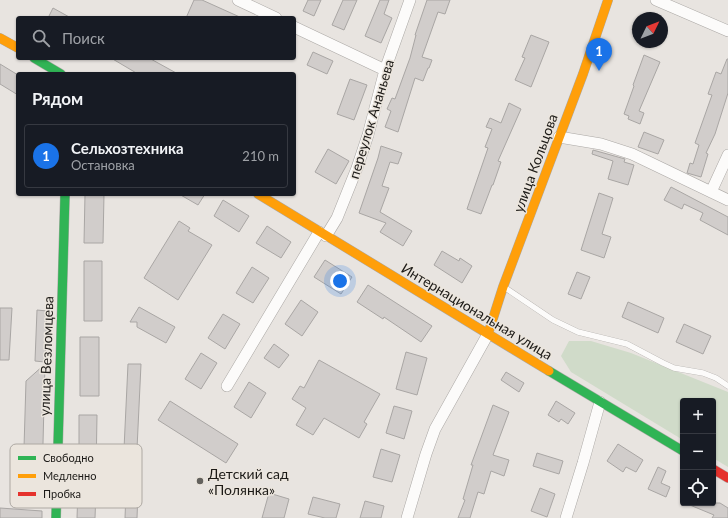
<!DOCTYPE html>
<html lang="ru">
<meta charset="utf-8">
<style>
body{margin:0;font-family:Lato,sans-serif;background:#20242c;color:#f1f3f6}
.controls{position:absolute;right:12px;bottom:12px;display:grid;overflow:hidden;border-radius:4px;box-shadow:0 1px 3px #0004}
.controls button{width:36px;height:36px;display:grid;place-items:center;padding:0;border:0;border-bottom:1px solid #363941;background:#171b24;color:#f1f3f6;font:20px sans-serif}
.compass{position:absolute;left:632px;top:12px;width:36px;height:36px;border-radius:50%;background:#171b24;box-shadow:0 1px 3px #0004;rotate:47deg}
.you{position:absolute;left:340px;top:281px;width:14px;height:14px;margin:-10px;border:3px solid #fff;border-radius:50%;background:#1a73e8;box-shadow:0 0 0 6px #1a73e833}
.badge{display:grid;place-items:center;width:26px;height:26px;border-radius:50%;background:#1a73e8;color:#fff;font-size:13px;font-weight:700}
.pin{position:absolute;translate:-50% -33px;filter:drop-shadow(0 1px 2px #0008)}
.pin::after{content:'';position:absolute;top:21px;width:14px;height:12px;background:inherit;clip-path:polygon(0 0,100% 0,50% 100%)}
.list{margin:0;padding:0;list-style:none}
h2{display:flex;justify-content:space-between;align-items:center;height:52px;margin:0;padding:0 16px;font-size:17px}
h2 small{font-size:13px;font-weight:400;color:#9ea1a6}
.list li{display:grid;grid-template-columns:26px 1fr auto;gap:12px;align-items:center;box-sizing:border-box;height:64px;margin:0 8px 8px;padding:0 8px;border:1px solid #363941;border-radius:4px}
.list b{display:block;font-size:15px;white-space:nowrap}
.list p{margin:0;font-size:13px;white-space:nowrap;color:#9ea1a6}
.list em{font-size:13px;font-style:normal;color:#9ea1a6}
.icon{flex:none;width:22px;height:22px;fill:none;stroke:currentColor;stroke-width:2;stroke-linecap:round;stroke-linejoin:round}
.map{position:relative;flex:none;width:728px;height:518px;overflow:hidden}
.search{position:absolute;background:#171b24;box-shadow:0 1px 3px #0004;left:16px;top:16px;width:280px;height:44px;display:flex;align-items:center;gap:10px;box-sizing:border-box;padding:0 14px;border-radius:4px;color:#9ea1a6;font-size:15px}
.panel{position:absolute;background:#171b24;box-shadow:0 1px 3px #0004;left:16px;top:72px;width:280px;height:124px;border-radius:4px}
.map>svg:first-child{display:block}
</style>
<div class="map">
<svg width="728" height="518" viewBox="0 0 728 518">
<rect width="100%" height="100%" fill="#e8e4e0"/>
<!-- green -->
<path fill="#d0dbc9" d="M 569,341 L 591,341 L 631,353 L 728,392 L 728,467 L 713,458 L 713,401 L 683,401 L 683,440 L 571,372 L 561,356 Z"/>
<!-- building -->
<path fill="#d1cdcb" stroke="#a9a6a4" d="M 194,0 L 202,0 L 242,18 L 186,18 Z
M 308,0 L 321,0 L 314,16 L 303,11 Z
M 343,0 L 357,0 L 344,30 L 332,25 Z
M 380,0 L 389,0 L 384,14 L 392,18 L 381,43 L 365,36 Z
M 427,0 L 450,0 L 445,14 L 438,12 L 422,57 L 432,60 L 429,68 L 428,68 L 423,81 L 415,78 L 398,132 L 385,127 L 391,111 L 387,109 L 392,98 L 395,99 L 410,58 L 416,35 L 415,35 Z
M 53,8 L 71,18 L 48,18 Z
M 531,35 L 549,42 L 531,87 L 515,80 L 525,58 L 522,57 Z
M 313,52 L 333,61 L 327,74 L 307,65 Z
M 644,55 L 660,62 L 639,111 L 644,113 L 640,124 L 628,119 L 629,116 L 624,114 L 634,86 L 633,85 Z
M 111,58 L 149,58 L 178,74 L 138,74 Z
M 727,59 L 728,59 L 728,93 L 715,134 L 706,153 L 708,154 L 701,177 L 687,173 L 690,163 L 693,164 L 699,145 L 695,143 L 712,95 L 708,94 L 716,72 L 721,74 Z
M 0,64 L 18,75 L 18,95 L 0,84 Z
M 350,79 L 367,85 L 354,120 L 337,114 Z
M 509,103 L 521,109 L 498,161 L 501,162 L 493,185 L 492,185 L 481,214 L 467,209 L 488,148 L 485,147 L 492,129 L 486,127 L 490,118 L 501,123 Z
M 644,132 L 664,140 L 658,154 L 638,147 Z
M 381,146 L 402,153 L 398,164 L 390,162 L 382,186 L 389,188 L 380,212 L 412,231 L 403,246 L 380,232 L 386,223 L 359,213 L 378,158 Z
M 328,149 L 349,161 L 336,184 L 315,172 Z
M 593,150 L 625,159 L 624,162 L 634,165 L 628,185 L 608,179 L 613,161 L 592,154 Z
M 671,187 L 728,217 L 728,235 L 700,220 L 703,213 L 684,204 L 682,209 L 664,200 Z
M 599,193 L 613,198 L 602,234 L 611,237 L 604,258 L 581,250 Z
M 85,194 L 104,194 L 103,243 L 84,243 Z
M 179,194 L 205,194 L 198,205 Z
M 223,200 L 249,216 L 239,232 L 214,216 Z
M 179,221 L 190,228 L 188,231 L 212,245 L 178,300 L 144,278 Z
M 267,226 L 291,242 L 281,258 L 256,243 Z
M 442,251 L 459,261 L 460,258 L 472,266 L 462,283 L 434,265 Z
M 325,260 L 352,277 L 341,294 L 314,277 Z
M 84,261 L 102,261 L 102,321 L 84,321 Z
M 252,267 L 269,278 L 253,303 L 236,293 Z
M 577,272 L 590,277 L 581,299 L 568,294 Z
M 368,285 L 432,326 L 421,342 L 384,317 L 383,319 L 357,302 Z
M 301,300 L 318,312 L 302,336 L 285,324 Z
M 628,302 L 664,318 L 658,333 L 622,317 Z
M 139,307 L 175,327 L 166,343 L 137,327 L 137,322 L 130,322 Z
M 0,308 L 12,308 L 9,360 L 0,360 Z
M 37,310 L 47,311 L 45,362 L 35,361 Z
M 223,314 L 240,324 L 225,349 L 208,338 Z
M 684,324 L 711,336 L 703,354 L 676,342 Z
M 80,337 L 99,337 L 99,396 L 80,396 Z
M 274,344 L 289,355 L 279,368 L 264,358 Z
M 406,352 L 427,358 L 417,395 L 396,389 Z
M 201,353 L 217,363 L 201,389 L 185,379 Z
M 319,360 L 380,394 L 364,422 L 367,424 L 359,438 L 324,418 L 313,435 L 296,425 L 306,408 L 292,399 L 300,386 L 304,388 Z
M 45,364 L 42,483 L 23,481 L 26,381 Z
M 128,364 L 141,364 L 137,449 L 124,449 Z
M 506,372 L 524,383 L 519,392 L 501,380 Z
M 249,382 L 266,393 L 251,418 L 234,407 Z
M 170,401 L 238,444 L 226,463 L 158,420 Z
M 556,401 L 575,413 L 568,424 L 561,419 L 559,422 L 548,415 Z
M 493,405 L 509,412 L 493,455 L 509,460 L 504,476 L 491,471 L 484,494 L 478,492 L 470,518 L 458,518 L 465,500 L 463,499 L 473,465 L 471,465 Z
M 394,406 L 412,411 L 404,439 L 386,433 Z
M 79,415 L 97,415 L 96,473 L 79,473 Z
M 618,444 L 643,460 L 636,472 L 626,467 L 623,472 L 607,461 Z
M 381,449 L 400,455 L 392,482 L 373,477 Z
M 537,453 L 563,461 L 559,474 L 533,466 Z
M 127,466 L 139,467 L 137,518 L 125,518 Z
M 658,467 L 666,471 L 661,483 L 670,487 L 666,497 L 648,489 Z
M 540,488 L 555,494 L 547,517 L 531,511 Z
M 78,490 L 96,491 L 95,518 L 77,518 Z
M 269,493 L 289,499 L 284,518 L 262,518 Z
M 313,497 L 340,504 L 336,518 L 325,518 L 308,514 Z
M 365,501 L 384,506 L 381,518 L 360,518 Z
M 685,503 L 720,503 L 728,508 L 728,518 L 712,518 L 714,515 Z
M 0,508 L 42,511 L 42,518 L 0,518 Z"/>
<g fill="none" stroke-linecap="round" stroke-linejoin="round">
<!-- lane casing -->
<g stroke="#aba8a5" stroke-width="6">
<path id="lane" d="M 504,287 L 553,320 L 578,332 L 627,344 L 663,363 L 674,368 L 703,373 L 716,378 L 728,386"/>
</g>
<!-- street casing -->
<g stroke="#aba8a5" stroke-width="12">
<path id="street" d="M 238,0 L 276,18
M 656,0 L 728,31
M 294,27 L 385,70
M 559,137 L 601,144 L 632,154 L 728,200
M 711,192 L 728,155
M 326,236 L 337,218 L 357,168 L 368,135 L 385,70 L 410,0
M 227,386 L 319,232
M 407,518 L 426,454 L 435,429 L 488,334
M 566,518 L 583,463 L 600,402"/>
</g>
<!-- fast casing -->
<g stroke="#aba8a5" stroke-width="10">
<path id="fast" d="M 34,58 L 61,74
M 549,371 L 683,451
M 56,518 L 65,194"/>
</g>
<!-- slow casing -->
<g stroke="#aba8a5" stroke-width="10">
<path id="slow" d="M 0,38 L 18,48
M 258,194 L 549,371
M 488,334 L 503,287 L 583,74 L 608,0"/>
</g>
<!-- jam casing -->
<g stroke="#aba8a5" stroke-width="10">
<path id="jam" d="M 713,469 L 728,478"/>
</g>
<!-- lane -->
<use href="#lane" stroke="#fcfbfa" stroke-width="5.5"/>
<!-- street -->
<use href="#street" stroke="#fcfbfa" stroke-width="11"/>
<!-- fast -->
<use href="#fast" stroke="#30b455" stroke-width="9"/>
<!-- slow -->
<use href="#slow" stroke="#ff9f0a" stroke-width="9"/>
<!-- jam -->
<use href="#jam" stroke="#e5322d" stroke-width="9"/>
</g>
<!-- markers -->
<circle fill="#63615d" stroke="#ebe5dd" stroke-width="1.5" cx="200" cy="481" r="4"/>
<g text-anchor="middle" dominant-baseline="central" stroke-width="3" stroke-linejoin="round" paint-order="stroke">
<!-- street labels -->
<g font-size="14" fill="#1c1a17" stroke="#ebe5dd">
<text transform="translate(371 119) rotate(-73)">переулок Ананьева</text>
<text transform="translate(535 163) rotate(-70)">улица Кольцова</text>
<text transform="translate(477 311) rotate(31)">Интернациональная улица</text>
<text transform="translate(46 356) rotate(-88)">улица Везломцева</text>
</g>
<!-- poi labels -->
<g font-size="14" fill="#1c1a17" stroke="#ebe5dd" text-anchor="start">
<text x="208" y="473">Детский сад<tspan x="208" dy="16">«Полянка»</tspan></text>
</g>
</g>
<!-- legend -->
<rect x="10" y="444" width="132" height="64" rx="6" fill="#ebe5dd" stroke="#ada8a2" stroke-width="1"/>
<rect x="18" y="456" width="18" height="4" fill="#30b455"/>
<rect x="18" y="474" width="18" height="4" fill="#ff9f0a"/>
<rect x="18" y="492" width="18" height="4" fill="#e5322d"/>
<g font-size="11" fill="#1c1a17">
<text x="43" y="462">Свободно</text>
<text x="43" y="480">Медленно</text>
<text x="43" y="498">Пробка</text>
</g>
</svg>
<div class="controls">
<button>+</button>
<button>−</button>
<button><svg class="icon" aria-label="locate" viewBox="0 0 24 24"><circle cx="12" cy="12" r="6"/><path d="M12 2v4M12 18v4M2 12h4M18 12h4"/></svg></button>
</div>
<svg class="compass" viewBox="-18 -18 36 36"><path d="M0-13l5 13h-10z" fill="#e53935"/><path d="M0 13l5-13h-10z" fill="#9ea1a6"/></svg>
<div class="you"></div>
<div class="pin badge" style="left:599px;top:71px">1</div>
<div class="search"><svg class="icon" aria-label="search" viewBox="0 0 24 24"><circle cx="10" cy="10" r="6"/><path d="M15 15l6 6"/></svg>Поиск</div>
<section class="panel">
<h2>Рядом<small></small></h2>
<ul class="list">
<li><span class="badge">1</span><div><b>Сельхозтехника</b><p>Остановка</p></div><em>210 m</em></li>
</ul>
</section>
</div>
